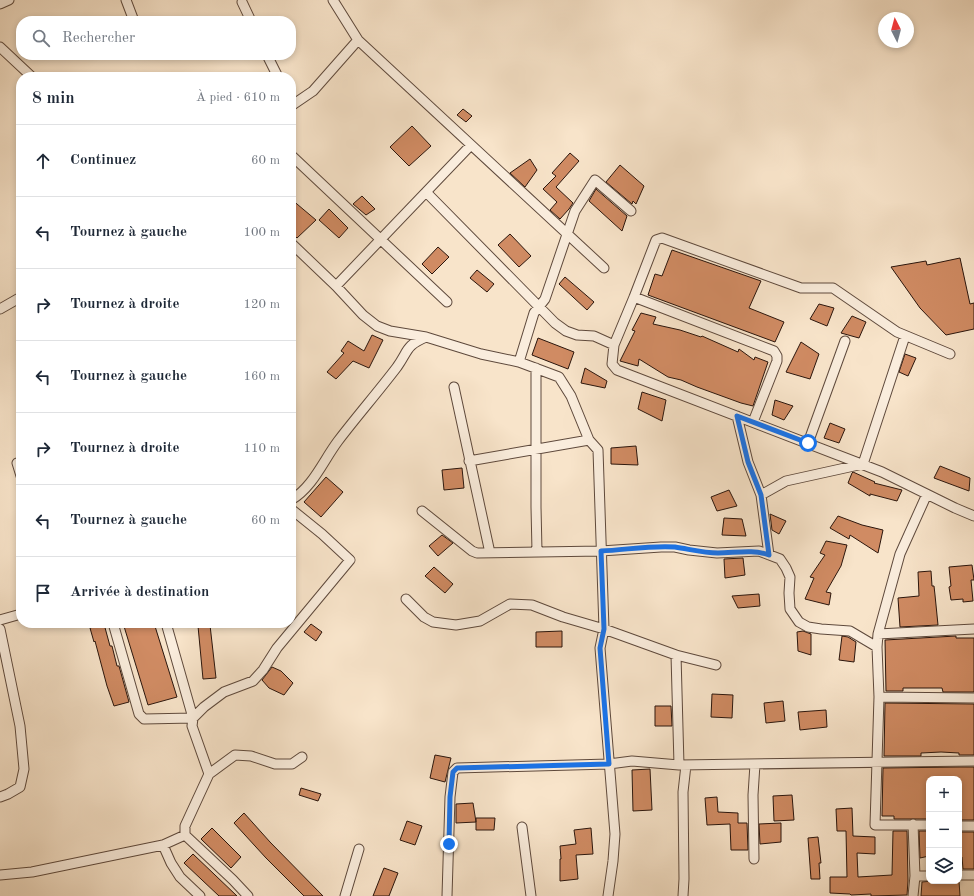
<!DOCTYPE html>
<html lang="fr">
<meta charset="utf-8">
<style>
body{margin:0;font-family:"Old Standard TT",serif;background:#f2f2f3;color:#1f2937}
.controls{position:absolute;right:12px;bottom:12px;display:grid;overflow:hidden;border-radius:8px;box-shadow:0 2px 6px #0003}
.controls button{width:36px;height:36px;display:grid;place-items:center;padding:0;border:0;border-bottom:1px solid #e0e1e3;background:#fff;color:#1f2937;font:20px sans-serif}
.compass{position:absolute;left:878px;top:12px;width:36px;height:36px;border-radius:50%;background:#fff;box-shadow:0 2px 6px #0003;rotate:354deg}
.stop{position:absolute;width:12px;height:12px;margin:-9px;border:3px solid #1a73e8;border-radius:50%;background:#fff}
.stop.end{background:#1a73e8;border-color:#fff;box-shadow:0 1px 4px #0008}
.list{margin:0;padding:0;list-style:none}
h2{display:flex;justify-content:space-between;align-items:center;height:52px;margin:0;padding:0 16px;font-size:17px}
h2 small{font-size:13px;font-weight:400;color:#747a83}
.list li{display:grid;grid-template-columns:26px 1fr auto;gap:12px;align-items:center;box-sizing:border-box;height:72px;padding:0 16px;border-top:1px solid #e0e1e3}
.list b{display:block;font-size:15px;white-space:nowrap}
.list em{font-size:13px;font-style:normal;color:#747a83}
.icon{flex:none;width:22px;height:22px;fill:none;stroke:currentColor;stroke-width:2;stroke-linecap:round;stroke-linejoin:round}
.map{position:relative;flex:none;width:974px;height:896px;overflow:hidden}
.search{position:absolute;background:#fff;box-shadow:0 2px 6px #0003;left:16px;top:16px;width:280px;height:44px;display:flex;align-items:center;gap:10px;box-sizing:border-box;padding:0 14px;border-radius:16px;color:#747a83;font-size:15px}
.panel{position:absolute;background:#fff;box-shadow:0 2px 6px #0003;left:16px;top:72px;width:280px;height:556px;border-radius:16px}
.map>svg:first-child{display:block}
</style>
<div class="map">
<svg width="974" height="896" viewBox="0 0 974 896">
<rect width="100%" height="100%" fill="#f8e4ca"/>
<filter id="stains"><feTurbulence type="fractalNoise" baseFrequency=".005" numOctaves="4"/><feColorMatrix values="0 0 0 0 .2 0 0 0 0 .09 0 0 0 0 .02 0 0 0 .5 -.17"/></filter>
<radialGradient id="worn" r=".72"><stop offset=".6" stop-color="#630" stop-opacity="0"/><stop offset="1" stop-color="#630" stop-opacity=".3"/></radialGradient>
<!-- building -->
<path fill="#d08b63" stroke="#2a150c" d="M 463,109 L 472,116 L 466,122 L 457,115 Z
M 412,126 L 431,146 L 409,166 L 390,147 Z
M 570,153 L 579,161 L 556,187 L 573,203 L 569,209 L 560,219 L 550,210 L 557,202 L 543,189 L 556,176 L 552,173 Z
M 530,159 L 537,170 L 525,187 L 510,173 Z
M 620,165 L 644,186 L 636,204 L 633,201 L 632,204 L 606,182 Z
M 596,189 L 627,216 L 622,231 L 589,201 Z
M 362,196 L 375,209 L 366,215 L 353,204 Z
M 291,199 L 316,220 L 297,238 L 291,232 Z
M 329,209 L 348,228 L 339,238 L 319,220 Z
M 510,234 L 531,256 L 519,267 L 498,245 Z
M 438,247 L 449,257 L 432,274 L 422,264 Z
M 672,250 L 761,281 L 749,308 L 784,322 L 775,342 L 648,295 L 655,274 L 662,276 Z
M 960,258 L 970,304 L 974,303 L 974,329 L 946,335 L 920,308 L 891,267 L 926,261 L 927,265 Z
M 477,270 L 494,284 L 487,292 L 470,278 Z
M 565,277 L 594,302 L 587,310 L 559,284 Z
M 819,304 L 834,308 L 827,326 L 810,319 Z
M 641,313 L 656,317 L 653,324 L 680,330 L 701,337 L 702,336 L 738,352 L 739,349 L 754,360 L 755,357 L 768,362 L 753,406 L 741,403 L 697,387 L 681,380 L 668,377 L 639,359 L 638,366 L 620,361 L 635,331 L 632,330 Z
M 852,316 L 866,322 L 859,338 L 841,333 Z
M 372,335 L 383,340 L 369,368 L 353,361 L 336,379 L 327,372 L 344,353 L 341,351 L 348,341 L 364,351 Z
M 538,338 L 574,352 L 568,369 L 532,355 Z
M 801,342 L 819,354 L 810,379 L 786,372 Z
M 905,354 L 916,358 L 908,376 L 899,372 Z
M 585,368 L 607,381 L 605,388 L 581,383 Z
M 642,392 L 666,400 L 662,421 L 638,409 Z
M 775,400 L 793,406 L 784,420 L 772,415 Z
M 830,423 L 845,429 L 839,443 L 824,438 Z
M 636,446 L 638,465 L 611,464 L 611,448 Z
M 940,466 L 970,478 L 969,491 L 934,478 Z
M 462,468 L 464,488 L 444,490 L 442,470 Z
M 853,472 L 875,482 L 874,483 L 902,490 L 897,501 L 870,494 L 870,496 L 848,483 L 852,473 Z
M 326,477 L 343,492 L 321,517 L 304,502 Z
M 729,490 L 737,506 L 717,511 L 711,497 Z
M 770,514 L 786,521 L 779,534 L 772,530 Z
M 838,516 L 862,525 L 883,530 L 878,553 L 850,535 L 849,539 L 830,528 Z
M 724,518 L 742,519 L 746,536 L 722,535 Z
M 442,535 L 453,543 L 438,556 L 429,546 Z
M 826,541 L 847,545 L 841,566 L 826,592 L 831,593 L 829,605 L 805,599 L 814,578 L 810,577 L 825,555 L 820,553 Z
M 743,558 L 745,575 L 725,578 L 724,559 Z
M 972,565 L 974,580 L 971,580 L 973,601 L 963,602 L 963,599 L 951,600 L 949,587 L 951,586 L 949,567 Z
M 434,567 L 453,584 L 445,593 L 425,576 Z
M 931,571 L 932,586 L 934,586 L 935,595 L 938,625 L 900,627 L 898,598 L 919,596 L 918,572 Z
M 759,594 L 760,606 L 738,608 L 732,596 Z
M 123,623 L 154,623 L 177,697 L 148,705 Z
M 104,624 L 110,646 L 112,646 L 117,666 L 119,666 L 129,702 L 114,706 L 107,686 L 95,641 L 94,642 L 90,628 Z
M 311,624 L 322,632 L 316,641 L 304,632 Z
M 210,625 L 216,678 L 203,679 L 198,626 Z
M 562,631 L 562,647 L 536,647 L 536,632 Z
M 803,631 L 811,634 L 811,655 L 798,651 L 797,632 Z
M 842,636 L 848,637 L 856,642 L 854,662 L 839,660 Z
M 956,636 L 956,638 L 974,638 L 974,692 L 943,692 L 942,688 L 903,688 L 903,691 L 886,691 L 885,640 Z
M 272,667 L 281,671 L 293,683 L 284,695 L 269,688 L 262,680 Z
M 712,694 L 733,695 L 732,718 L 711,717 Z
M 783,701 L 785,721 L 766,723 L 764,703 Z
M 885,703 L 974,704 L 974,755 L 959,755 L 959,753 L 941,752 L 921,753 L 921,756 L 884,756 Z
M 655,706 L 671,706 L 672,726 L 655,726 Z
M 826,710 L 827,727 L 800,730 L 798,712 Z
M 435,755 L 451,758 L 445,782 L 430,778 Z
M 959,767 L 974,767 L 974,820 L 960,820 L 959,779 L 929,779 L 929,819 L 894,819 L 894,816 L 882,816 L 883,768 Z
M 650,769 L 652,810 L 633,811 L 632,770 Z
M 301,788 L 321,794 L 318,801 L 299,795 Z
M 792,795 L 794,820 L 774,821 L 773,796 Z
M 717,797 L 718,812 L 738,813 L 738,823 L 747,823 L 748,850 L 731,850 L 730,824 L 707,825 L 705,798 Z
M 473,803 L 476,822 L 456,823 L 456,804 Z
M 852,808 L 853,836 L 875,837 L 875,854 L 857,853 L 858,877 L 892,875 L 893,831 L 907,831 L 908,881 L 907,895 L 871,896 L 871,894 L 851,895 L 850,894 L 830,893 L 830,877 L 847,877 L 846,831 L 837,831 L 836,809 Z
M 244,813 L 270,842 L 323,896 L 304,896 L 266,858 L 234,823 Z
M 476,818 L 495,818 L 494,830 L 476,830 Z
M 407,821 L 422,826 L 415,845 L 400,840 Z
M 781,823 L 781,842 L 760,844 L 759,824 Z
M 212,828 L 241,857 L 231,868 L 201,839 Z
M 591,828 L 593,854 L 576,855 L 578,879 L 560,881 L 560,859 L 561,859 L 560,846 L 576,844 L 574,830 Z
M 919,831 L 929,831 L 929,856 L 920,858 Z
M 959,832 L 974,832 L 974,869 L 963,869 L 962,857 L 959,857 Z
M 818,837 L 821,863 L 819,863 L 820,879 L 811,879 L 808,838 Z
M 193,854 L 237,896 L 219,896 L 184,863 Z
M 384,868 L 398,873 L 389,896 L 373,896 Z
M 932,881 L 959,881 L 960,896 L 921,896 L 922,882 Z"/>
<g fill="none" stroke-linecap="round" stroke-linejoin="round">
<!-- minor casing -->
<g stroke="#5e493c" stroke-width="11">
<path id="minor" d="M 126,0 L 134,21
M 333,0 L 358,40 L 604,268
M 242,2 L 251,21
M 0,4 L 9,0
M 0,47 L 32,77
M 267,55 L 278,77
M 291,106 L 313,91 L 358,40
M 291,155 L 447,302
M 426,192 L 555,323 L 566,331 L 577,335 L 594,336 L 614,345
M 291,243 L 336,286 L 363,315 L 377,326 L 390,331 L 426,337 L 481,354 L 519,362 L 559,377 L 571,396 L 589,440 L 598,450 L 604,629 L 600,648 L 615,834 L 613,861 L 608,896
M 336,286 L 471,145
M 634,297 L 774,351 L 777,356 L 777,361 L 753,422
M 0,309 L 21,297
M 950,354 L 897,332 L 833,288 L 801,288 L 662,238 L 656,240 L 634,297 L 614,345 L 612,364 L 617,370 L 882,472 L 955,508 L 974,516
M 519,362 L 534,313 L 545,299 L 575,211 L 595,180 L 631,211
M 536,368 L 536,507 L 537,551
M 454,387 L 490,553
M 737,416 L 748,462 L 761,495 L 769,555
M 808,443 L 845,341
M 469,461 L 589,440
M 17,463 L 21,476
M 927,494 L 900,554 L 878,634 L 877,647 L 879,697 L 875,825 L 929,825
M 761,495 L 786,481 L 863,464 L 905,336
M 291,500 C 313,487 323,461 338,441 C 357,416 378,392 397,367 C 409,350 405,346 426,337
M 422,511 L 472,551 L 477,553 L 601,551 L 661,547 L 675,547 L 689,550 L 717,553 L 759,551 L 780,559 L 786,568 L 790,577 L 789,593 L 790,609 L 799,622 L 808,627 L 821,629 L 850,631 L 877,647
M 406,599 L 424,617 L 433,622 L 456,625 L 480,621 L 510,604 L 532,605 L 563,617 L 604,629 L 676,655 L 716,665
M 0,620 L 21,614
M 113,623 L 139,714 L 144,719 L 193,718 L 166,623
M 0,629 L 20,726 L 24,769 L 20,787 L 8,794 L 0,797
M 878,634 L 974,629
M 676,655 L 679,765
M 879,697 L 974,698
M 209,774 L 235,755 L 251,756 L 275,764 L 292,764 L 302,757
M 959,826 L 974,826
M 522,827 L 531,896
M 163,845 L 171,863 L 180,877 L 200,896
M 754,859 L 753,795 L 755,764
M 0,875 L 32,872 L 163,845 L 185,835
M 959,875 L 974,875
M 915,876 L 929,876
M 248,896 L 233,880 L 185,835 L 185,826 L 209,774 L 192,726 L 193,718 L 204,707 L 224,692 L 253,681 L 263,670 L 277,648 L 350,560 L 322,534 L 291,509
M 345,896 L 359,849
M 447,896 L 450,797 L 453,772 L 457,768 L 609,764 L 632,761 L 679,765 L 974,761
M 683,896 L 684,879 L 683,792 L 686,765
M 913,896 L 915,876 L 913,824"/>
</g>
<!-- minor -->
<use href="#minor" stroke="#faeddd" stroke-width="9"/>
</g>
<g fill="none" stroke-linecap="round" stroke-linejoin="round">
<!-- route -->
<path stroke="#1a73e8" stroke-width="5" d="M 449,844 L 450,797 L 453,772 L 457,768 L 609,764 L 600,648 L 604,629 L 601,551 C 625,550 652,545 675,547 C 689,549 703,553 718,553 C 735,553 753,549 769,555 L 761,495 L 748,462 L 737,416 L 808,443"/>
</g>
<rect width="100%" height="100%" filter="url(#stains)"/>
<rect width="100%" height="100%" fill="url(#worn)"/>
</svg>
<div class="controls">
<button>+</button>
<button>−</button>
<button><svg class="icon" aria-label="layers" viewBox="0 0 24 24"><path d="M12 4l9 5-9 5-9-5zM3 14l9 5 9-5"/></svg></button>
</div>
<svg class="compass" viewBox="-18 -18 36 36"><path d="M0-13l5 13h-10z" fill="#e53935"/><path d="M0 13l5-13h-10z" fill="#747a83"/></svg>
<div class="stop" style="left:808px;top:443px"></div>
<div class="stop end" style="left:449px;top:844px"></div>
<div class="search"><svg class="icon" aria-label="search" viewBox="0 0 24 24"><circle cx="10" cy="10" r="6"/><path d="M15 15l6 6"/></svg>Rechercher</div>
<section class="panel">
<h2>8 min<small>À pied · 610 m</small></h2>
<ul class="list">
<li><svg class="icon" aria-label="ahead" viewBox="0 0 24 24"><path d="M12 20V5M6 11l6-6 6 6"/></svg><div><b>Continuez</b></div><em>60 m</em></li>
<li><svg class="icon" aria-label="left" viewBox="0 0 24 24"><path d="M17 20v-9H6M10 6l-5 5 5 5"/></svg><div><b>Tournez à gauche</b></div><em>100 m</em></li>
<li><svg class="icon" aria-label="right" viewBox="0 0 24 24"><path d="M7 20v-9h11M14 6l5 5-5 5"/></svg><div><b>Tournez à droite</b></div><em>120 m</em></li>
<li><svg class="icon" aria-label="left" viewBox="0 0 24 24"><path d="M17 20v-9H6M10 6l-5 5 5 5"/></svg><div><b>Tournez à gauche</b></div><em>160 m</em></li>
<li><svg class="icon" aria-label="right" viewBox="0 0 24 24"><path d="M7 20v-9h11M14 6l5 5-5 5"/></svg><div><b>Tournez à droite</b></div><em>110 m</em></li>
<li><svg class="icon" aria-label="left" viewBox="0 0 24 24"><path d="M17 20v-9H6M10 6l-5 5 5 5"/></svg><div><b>Tournez à gauche</b></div><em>60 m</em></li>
<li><svg class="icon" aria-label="arrive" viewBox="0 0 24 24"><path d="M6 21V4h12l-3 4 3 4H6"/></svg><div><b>Arrivée à destination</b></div></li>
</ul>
</section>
</div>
